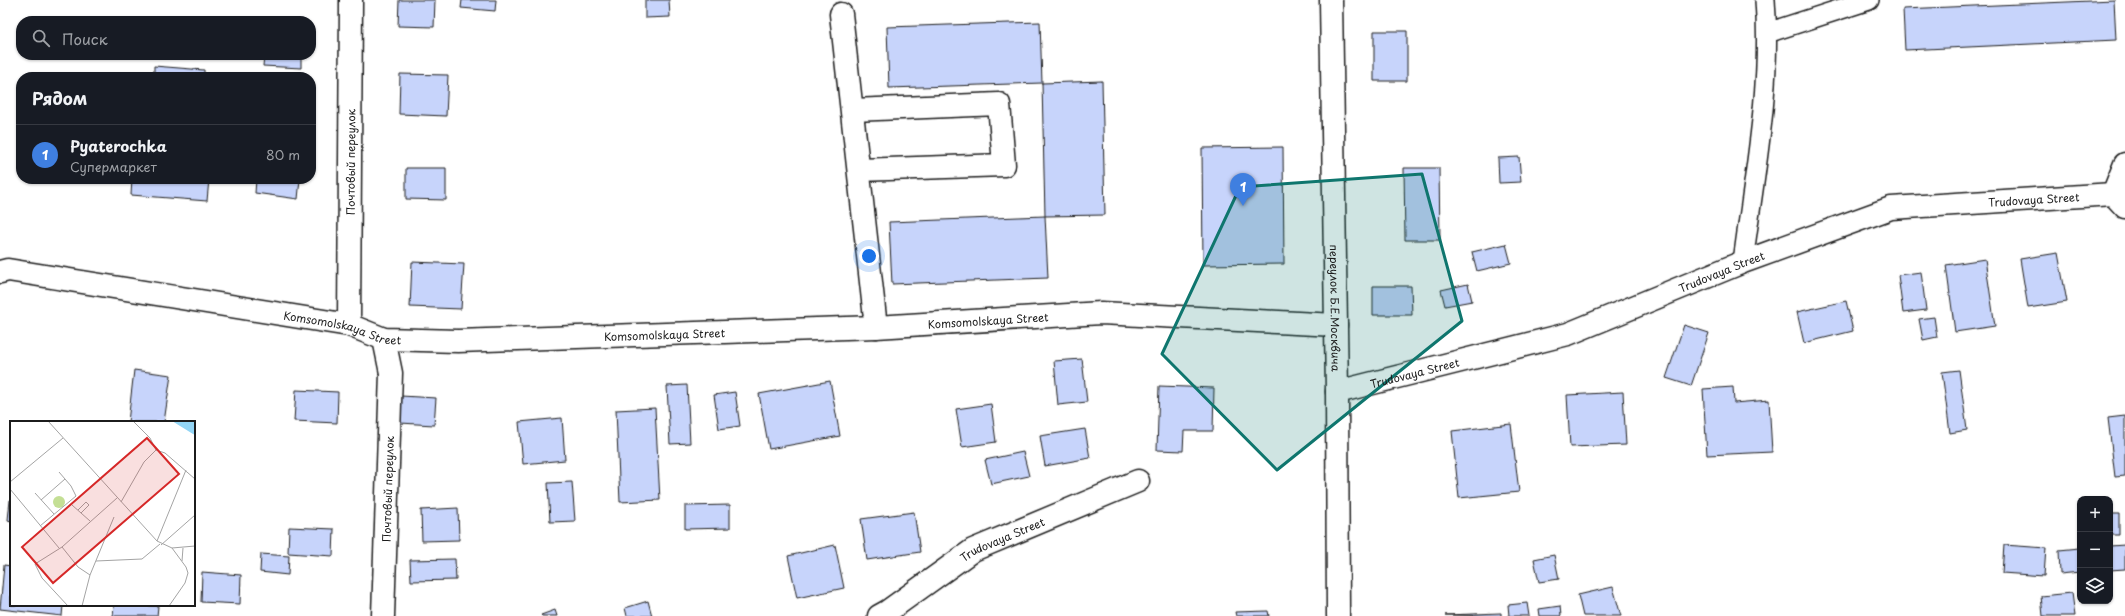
<!DOCTYPE html>
<html lang="ru">
<meta charset="utf-8">
<style>
body{margin:0;font-family:"Playpen Sans",sans-serif;background:#20242c;color:#f1f3f6}
.controls{position:absolute;right:12px;bottom:12px;display:grid;overflow:hidden;border-radius:8px;box-shadow:0 1px 3px #0004}
.controls button{width:36px;height:36px;display:grid;place-items:center;padding:0;border:0;border-bottom:1px solid #363941;background:#171b24;color:#f1f3f6;font:20px sans-serif}
.you{position:absolute;left:869px;top:256px;width:14px;height:14px;margin:-10px;border:3px solid #fff;border-radius:50%;background:#1a73e8;box-shadow:0 0 0 6px #1a73e833}
.badge{display:grid;place-items:center;width:26px;height:26px;border-radius:50%;background:#0b8043;color:#fff;font-size:13px;font-weight:700}
.pin{position:absolute;translate:-50% -33px;filter:drop-shadow(0 1px 2px #0008)}
.pin::after{content:'';position:absolute;top:21px;width:14px;height:12px;background:inherit;clip-path:polygon(0 0,100% 0,50% 100%)}
.list{margin:0;padding:0;list-style:none}
h2{display:flex;justify-content:space-between;align-items:center;height:52px;margin:0;padding:0 16px;font-size:17px}
h2 small{font-size:13px;font-weight:400;color:#9ea1a6}
.list li{display:grid;grid-template-columns:26px 1fr auto;gap:12px;align-items:center;box-sizing:border-box;height:60px;padding:0 16px;border-top:1px solid #363941}
.list b{display:block;font-size:15px;white-space:nowrap}
.list p{margin:0;font-size:13px;white-space:nowrap;color:#9ea1a6}
.list em{font-size:13px;font-style:normal;color:#9ea1a6}
.icon{flex:none;width:22px;height:22px;fill:none;stroke:currentColor;stroke-width:2;stroke-linecap:round;stroke-linejoin:round}
.map{position:relative;flex:none;width:2125px;height:616px;overflow:hidden}
.search{position:absolute;background:#171b24;box-shadow:0 1px 3px #0004;left:16px;top:16px;width:300px;height:44px;display:flex;align-items:center;gap:10px;box-sizing:border-box;padding:0 14px;border-radius:16px;color:#9ea1a6;font-size:15px}
.panel{position:absolute;background:#171b24;box-shadow:0 1px 3px #0004;left:16px;top:72px;width:300px;height:112px;border-radius:16px}
.map>svg:first-child{display:block}
</style>
<div class="map">
<svg width="2125" height="616" viewBox="0 0 2125 616">
<rect width="100%" height="100%" fill="#fff"/>
<filter id="ink" filterUnits="userSpaceOnUse"><feTurbulence type="fractalNoise" baseFrequency=".025" numOctaves="2"/><feDisplacementMap in="SourceGraphic" scale="8" xChannelSelector="R" yChannelSelector="G"/><feConvolveMatrix kernelMatrix="1 2 1 2 8 2 1 2 1" color-interpolation-filters="sRGB"/></filter>
<g filter="url(#ink)">
<!-- building -->
<path fill="#c7d4fb" stroke="#1c1c1c" d="M 399,0 L 435,0 L 434,27 L 398,26 Z
M 462,0 L 496,0 L 495,11 L 461,8 Z
M 645,0 L 669,0 L 670,17 L 645,18 Z
M 2114,0 L 2116,40 L 1905,50 L 1903,9 Z
M 1040,22 L 1042,83 L 889,88 L 887,27 Z
M 1374,31 L 1407,31 L 1407,81 L 1374,81 Z
M 264,55 L 301,55 L 301,68 L 263,66 Z
M 154,66 L 204,70 L 204,77 L 154,77 Z
M 400,74 L 448,75 L 446,116 L 399,114 Z
M 1102,81 L 1105,215 L 1045,216 L 1042,83 Z
M 1283,147 L 1284,264 L 1203,265 L 1202,148 Z
M 1519,157 L 1521,182 L 1499,183 L 1498,158 Z
M 406,168 L 446,168 L 446,200 L 406,199 Z
M 1404,168 L 1439,168 L 1440,240 L 1405,240 Z
M 132,179 L 209,179 L 207,201 L 131,195 Z
M 256,179 L 300,179 L 298,199 L 255,193 Z
M 1045,216 L 1048,278 L 892,284 L 889,222 Z
M 1506,244 L 1511,263 L 1477,271 L 1472,252 Z
M 2058,253 L 2067,302 L 2028,308 L 2020,259 Z
M 1985,259 L 1995,326 L 1955,332 L 1946,265 Z
M 412,262 L 464,264 L 461,309 L 410,307 Z
M 1921,272 L 1926,310 L 1903,313 L 1898,275 Z
M 1468,284 L 1472,301 L 1445,306 L 1441,290 Z
M 1373,286 L 1411,286 L 1412,315 L 1373,315 Z
M 1846,301 L 1853,331 L 1804,343 L 1797,312 Z
M 1934,317 L 1937,337 L 1923,340 L 1919,319 Z
M 1684,325 L 1709,333 L 1691,386 L 1666,378 Z
M 1082,359 L 1087,402 L 1058,405 L 1054,361 Z
M 134,370 L 171,375 L 164,422 L 128,422 Z
M 1959,370 L 1967,430 L 1950,433 L 1942,372 Z
M 830,381 L 840,436 L 769,449 L 759,394 Z
M 687,385 L 690,443 L 670,444 L 667,386 Z
M 1159,386 L 1214,388 L 1213,431 L 1184,431 L 1183,451 L 1157,450 Z
M 1733,387 L 1734,403 L 1769,400 L 1772,452 L 1707,455 L 1703,389 Z
M 296,390 L 338,392 L 337,423 L 294,421 Z
M 735,392 L 740,426 L 719,429 L 714,395 Z
M 1623,392 L 1626,445 L 1570,447 L 1567,395 Z
M 401,396 L 436,398 L 434,425 L 400,423 Z
M 991,404 L 996,442 L 962,447 L 956,409 Z
M 655,408 L 660,500 L 620,502 L 616,410 Z
M 2125,416 L 2125,476 L 2115,477 L 2108,418 Z
M 562,418 L 565,460 L 523,464 L 519,422 Z
M 1511,424 L 1519,492 L 1459,498 L 1452,431 Z
M 1085,429 L 1090,458 L 1045,466 L 1040,436 Z
M 1023,452 L 1029,476 L 991,484 L 985,460 Z
M 572,482 L 575,521 L 550,522 L 548,483 Z
M 10,500 L 11,500 L 11,521 L 8,520 Z
M 730,505 L 730,528 L 685,529 L 685,506 Z
M 458,508 L 459,540 L 422,541 L 421,510 Z
M 914,512 L 920,552 L 867,560 L 861,519 Z
M 2110,514 L 2119,514 L 2119,535 L 2110,535 Z
M 289,527 L 334,529 L 333,556 L 288,553 Z
M 835,545 L 844,588 L 797,598 L 788,556 Z
M 2004,545 L 2046,548 L 2044,576 L 2002,573 Z
M 2125,545 L 2125,569 L 2110,570 L 2110,546 Z
M 2080,548 L 2080,572 L 2060,574 L 2059,550 Z
M 261,554 L 289,556 L 288,575 L 260,572 Z
M 1554,555 L 1559,579 L 1539,582 L 1534,559 Z
M 455,559 L 456,580 L 411,581 L 410,560 Z
M 4,565 L 11,566 L 11,605 L 63,605 L 62,616 L 0,609 Z
M 202,572 L 241,575 L 240,604 L 201,602 Z
M 1613,587 L 1621,616 L 1583,616 L 1578,595 Z
M 2072,593 L 2075,616 L 2043,616 L 2041,596 Z
M 648,601 L 652,616 L 627,616 L 625,608 Z
M 1527,603 L 1529,616 L 1509,616 L 1508,605 Z
M 114,605 L 158,606 L 157,616 L 113,616 Z
M 1560,606 L 1561,616 L 1540,616 L 1539,609 Z
M 555,610 L 557,616 L 542,616 L 541,615 Z
M 1268,611 L 1269,616 L 1236,616 L 1235,612 Z
M 1501,613 L 1501,616 L 1445,615 Z"/>
<g fill="none" stroke-linecap="round" stroke-linejoin="round">
<!-- service casing -->
<g stroke="#1c1c1c" stroke-width="22">
<path id="service" d="M 1767,33 L 1869,0
M 1743,262 C 1754,176 1772,87 1765,0"/>
</g>
<!-- minor casing -->
<g stroke="#1c1c1c" stroke-width="25">
<g id="minor">
<path d="M 841,14 L 876,327"/>
<path d="M 853,110 L 999,104 L 1004,165 L 859,170"/>
<path d="M 2125,164 L 2113,194 L 2125,207"/>
<path id="s1" d="M 0,272 L 8,270 L 349,325 L 384,339 L 458,341 L 876,327 L 1101,313 L 1336,325"/>
<path id="s2" d="M 349,325 L 351,0"/>
<path id="s3" d="M 1337,392 L 1568,334 L 1743,262 L 1891,208 L 2113,194"/>
<path id="s4" d="M 383,616 L 391,373 L 384,339"/>
<path id="s5" d="M 879,616 L 888,611 L 973,550 L 1138,481"/>
</g>
</g>
<!-- tertiary casing -->
<g stroke="#1c1c1c" stroke-width="25">
<g id="tertiary">
<path id="s6" d="M 1331,0 L 1337,392 L 1338,616"/>
</g>
</g>
<!-- service -->
<use href="#service" stroke="#fff" stroke-width="19"/>
<!-- minor -->
<use href="#minor" stroke="#fff" stroke-width="22"/>
<!-- tertiary -->
<use href="#tertiary" stroke="#fff" stroke-width="22"/>
</g>
</g>
<!-- marked area -->
<path fill="#0f766e" fill-opacity="0.2" stroke="#0f766e" stroke-width="3" stroke-linejoin="round" d="M 1422,174 L 1462,321 L 1277,470 L 1162,354 L 1240,187 Z"/>
<g text-anchor="middle" dominant-baseline="central" stroke-width="3" stroke-linejoin="round" paint-order="stroke">
<!-- street labels -->
<g font-size="11" fill="#1c1c1c" stroke="#fff">
<text stroke="none"><textPath href="#s2" startOffset="163">Почтовый переулок</textPath></text>
<text stroke="none"><textPath href="#s3" startOffset="728">Trudovaya Street</textPath></text>
<text stroke="none"><textPath href="#s3" startOffset="404">Trudovaya Street</textPath></text>
<text stroke="none"><textPath href="#s6" startOffset="308">переулок Б.Е.Москвича</textPath></text>
<text stroke="none"><textPath href="#s1" startOffset="996">Komsomolskaya Street</textPath></text>
<text stroke="none"><textPath href="#s1" startOffset="348">Komsomolskaya Street</textPath></text>
<text stroke="none"><textPath href="#s1" startOffset="672">Komsomolskaya Street</textPath></text>
<text stroke="none"><textPath href="#s3" startOffset="80">Trudovaya Street</textPath></text>
<text stroke="none"><textPath href="#s4" startOffset="127">Почтовый переулок</textPath></text>
<text stroke="none"><textPath href="#s5" startOffset="146">Trudovaya Street</textPath></text>
</g>
</g>
<!-- overview -->
<g transform="translate(10 421)">
<rect width="185" height="185" fill="#fff"/>
<path d="M43 81a6 6 0 1 1 12 0a6 6 0 1 1-12 0Z" fill="#c4df95"/>
<path d="M 162,0 L 185,0 L 185,14 L 183,13 Z" fill="#93d5f5"/>
<path fill="none" stroke="#a4a4a4" stroke-width="1" d="M 38,0 L 147,120 L 162,127 L 185,125M 123,0 L 140,17 L 146,29 L 155,32 L 185,58M 0,61 L 53,17M 0,68 L 49,127M 25,72 L 44,93M 31,79 L 55,58M 111,81 L 134,41 L 146,29M 62,84 L 80,100M 68,89 L 76,81 L 79,84 L 71,92M 30,105 L 66,75 L 61,65 L 49,51M 147,120 L 176,49M 151,124 L 185,94M 52,126 L 68,146 L 80,154M 86,140 L 132,138 L 150,123M 172,140 L 173,127M 58,185 L 32,157 L 25,143 L 52,126 L 107,77M 72,185 L 80,154 L 104,96M 159,185 L 175,162 L 178,152 L 176,146 L 162,127"/>
<path fill="#d62828" fill-opacity="0.15" stroke="#d62828" stroke-width="2" d="M 137,17 L 169,53 L 43,162 L 12,126 Z"/>
<rect width="185" height="185" fill="none" stroke="#1c1c1c" stroke-width="2"/>
</g>
</svg>
<div class="controls">
<button>+</button>
<button>−</button>
<button><svg class="icon" aria-label="layers" viewBox="0 0 24 24"><path d="M12 4l9 5-9 5-9-5zM3 14l9 5 9-5"/></svg></button>
</div>
<div class="you"></div>
<div class="pin badge" style="left:1243px;top:206px;background:#3f7fe0">1</div>
<div class="search"><svg class="icon" aria-label="search" viewBox="0 0 24 24"><circle cx="10" cy="10" r="6"/><path d="M15 15l6 6"/></svg>Поиск</div>
<section class="panel">
<h2>Рядом<small></small></h2>
<ul class="list">
<li><span class="badge" style="background:#3f7fe0">1</span><div><b>Pyaterochka</b><p>Супермаркет</p></div><em>80 m</em></li>
</ul>
</section>
</div>
